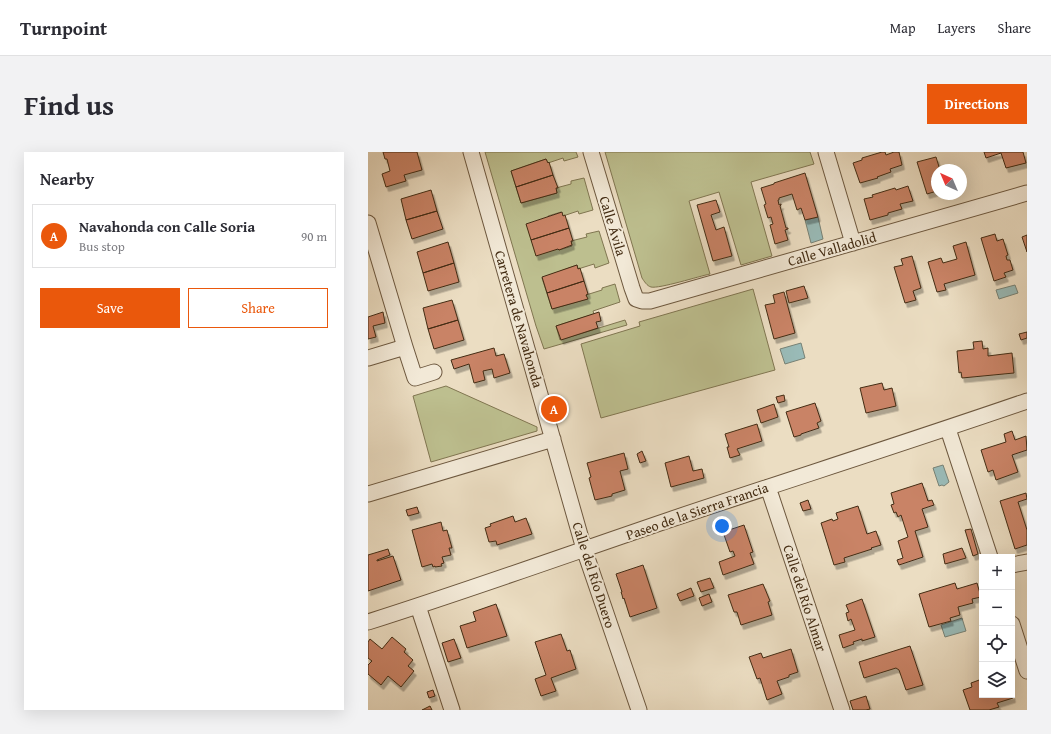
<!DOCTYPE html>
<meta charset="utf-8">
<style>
body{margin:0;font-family:"Gentium Book Plus",serif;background:#f2f2f3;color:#2b2b33}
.controls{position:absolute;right:12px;bottom:12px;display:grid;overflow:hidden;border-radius:0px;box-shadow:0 4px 16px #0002}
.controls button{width:36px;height:36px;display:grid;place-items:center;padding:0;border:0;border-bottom:1px solid #e1e1e2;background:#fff;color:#2b2b33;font:20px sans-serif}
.compass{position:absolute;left:563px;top:12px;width:36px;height:36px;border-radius:50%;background:#fff;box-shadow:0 4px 16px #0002;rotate:316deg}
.you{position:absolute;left:354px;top:374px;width:14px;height:14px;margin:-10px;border:3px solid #fff;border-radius:50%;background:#1a73e8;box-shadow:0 0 0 6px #1a73e833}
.badge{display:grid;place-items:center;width:26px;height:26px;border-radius:50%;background:#ea580c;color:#fff;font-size:13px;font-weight:700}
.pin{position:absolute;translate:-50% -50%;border:2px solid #fff;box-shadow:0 1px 4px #0006}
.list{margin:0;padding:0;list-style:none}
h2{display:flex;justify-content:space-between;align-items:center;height:52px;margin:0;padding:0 16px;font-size:17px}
h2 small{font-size:13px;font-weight:400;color:#7c7c81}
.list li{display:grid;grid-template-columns:26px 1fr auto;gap:12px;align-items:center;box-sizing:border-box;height:64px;margin:0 8px 8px;padding:0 8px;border:1px solid #e1e1e2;border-radius:0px}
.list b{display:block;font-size:15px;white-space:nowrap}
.list p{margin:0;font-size:13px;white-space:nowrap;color:#7c7c81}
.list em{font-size:13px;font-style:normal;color:#7c7c81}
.actions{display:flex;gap:8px;padding:12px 16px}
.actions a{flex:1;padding:9px 0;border:1px solid #ea580c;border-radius:0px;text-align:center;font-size:14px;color:#ea580c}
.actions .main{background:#ea580c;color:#fff}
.icon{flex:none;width:22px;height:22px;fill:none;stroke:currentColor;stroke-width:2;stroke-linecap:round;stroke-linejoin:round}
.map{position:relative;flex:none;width:659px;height:558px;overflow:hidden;border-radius:0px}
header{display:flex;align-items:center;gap:24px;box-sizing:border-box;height:56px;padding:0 20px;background:#fff;border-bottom:1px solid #e1e1e2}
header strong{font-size:19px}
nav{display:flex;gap:22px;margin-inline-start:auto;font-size:14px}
.intro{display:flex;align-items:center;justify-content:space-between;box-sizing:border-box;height:96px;padding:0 24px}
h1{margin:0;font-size:28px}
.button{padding:10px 18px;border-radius:0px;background:#ea580c;color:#fff;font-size:14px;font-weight:700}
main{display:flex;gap:24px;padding:0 24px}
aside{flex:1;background:#fff;border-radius:0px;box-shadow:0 4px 16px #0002}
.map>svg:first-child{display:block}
</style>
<header>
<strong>Turnpoint</strong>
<nav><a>Map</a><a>Layers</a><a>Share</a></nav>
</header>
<div class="intro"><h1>Find us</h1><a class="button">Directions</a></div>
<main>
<aside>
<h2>Nearby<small></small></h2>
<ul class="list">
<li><span class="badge">A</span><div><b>Navahonda con Calle Soria</b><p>Bus stop</p></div><em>90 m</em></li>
</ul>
<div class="actions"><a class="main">Save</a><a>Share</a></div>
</aside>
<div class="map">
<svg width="659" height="558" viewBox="0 0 659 558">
<defs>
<filter id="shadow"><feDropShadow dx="2.5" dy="4.5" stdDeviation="0" flood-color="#0004"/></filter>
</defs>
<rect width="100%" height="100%" fill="#ebddc2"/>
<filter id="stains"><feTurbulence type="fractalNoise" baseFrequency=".005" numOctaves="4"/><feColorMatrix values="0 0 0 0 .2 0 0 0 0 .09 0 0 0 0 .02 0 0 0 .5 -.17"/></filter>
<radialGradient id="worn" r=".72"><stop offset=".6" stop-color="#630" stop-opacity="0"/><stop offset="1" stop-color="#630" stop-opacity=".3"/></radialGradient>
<!-- green -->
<path fill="#bdbf8f" stroke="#807651" d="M 117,0 L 208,0 L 210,5 L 196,9 L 195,6 L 180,11 L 178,7 L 143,19 L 153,51 L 189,41 L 188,36 L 203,32 L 203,29 L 216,26 L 225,58 L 211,62 L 210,59 L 195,64 L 193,60 L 180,64 L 180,65 L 191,98 L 204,94 L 203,89 L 219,85 L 218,82 L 231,79 L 241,111 L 227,116 L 226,112 L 210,117 L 209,113 L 174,126 L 184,157 L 219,147 L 218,143 L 234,138 L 234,136 L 247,132 L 252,150 L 225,159 L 226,162 L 188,174 L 192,188 L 257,168 L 259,173 L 176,197 L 168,174 Z
M 237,0 L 442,0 L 446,12 L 383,30 L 404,104 L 373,113 L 351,40 L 321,49 L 342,122 C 332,124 291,137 283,135 C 279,134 276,129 274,126 Z
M 385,137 L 407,218 L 233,266 L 213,192 L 272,174 L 271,170 Z
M 78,234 L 169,275 L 169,279 L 63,310 L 45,244 Z"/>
<!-- water -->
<path fill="#99bbb8" stroke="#778276" d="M 450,65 L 455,87 L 443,91 L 437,68 Z
M 647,133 L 650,141 L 631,147 L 628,138 Z
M 433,191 L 437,206 L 417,212 L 412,197 Z
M 575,313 L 581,330 L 576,334 L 574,333 L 571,334 L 565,316 Z
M 594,466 L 598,479 L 577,485 L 573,473 Z"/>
<!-- building -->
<path fill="#c98366" stroke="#432c13" filter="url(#shadow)" d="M 15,0 L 49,0 L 54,18 L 36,23 L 38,29 L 18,35 L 14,22 L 22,19 L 19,7 L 17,7 Z
M 514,0 L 517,0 L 518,3 L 526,0 L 531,0 L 534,13 L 522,17 L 523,20 L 509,25 L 510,26 L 492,31 L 485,11 L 494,8 L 494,6 Z
M 616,0 L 655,0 L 658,11 L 638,16 L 633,1 L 618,6 Z
M 568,5 L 572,18 L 569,18 L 569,39 L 559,42 L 549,10 Z
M 178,7 L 180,11 L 181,10 L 185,23 L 148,35 L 143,19 Z
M 437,21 L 450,65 L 437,68 L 433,56 L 429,58 L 424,42 L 411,46 L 411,48 L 410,48 L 411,53 L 413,52 L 413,53 L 412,54 L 418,76 L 420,76 L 420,77 L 417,78 L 420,88 L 407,92 L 402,73 L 405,72 L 403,65 L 400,66 L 396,53 L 398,52 L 393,36 L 406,32 L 406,31 Z
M 185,23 L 190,36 L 188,36 L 189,41 L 153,51 L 148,35 Z
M 540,34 L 545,49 L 532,52 L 534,57 L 520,61 L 520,63 L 502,68 L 496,47 L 505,45 L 504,43 L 527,36 L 528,38 Z
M 63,38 L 69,59 L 38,68 L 33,47 Z
M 348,48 L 352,60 L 343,63 L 348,78 L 356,75 L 364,104 L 345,109 L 329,53 Z
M 69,59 L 75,77 L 44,87 L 38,68 Z
M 194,60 L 195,64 L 197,63 L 201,76 L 163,88 L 158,72 Z
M 201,76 L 205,89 L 203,89 L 204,93 L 191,98 L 190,97 L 168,104 L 163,88 Z
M 627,82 L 629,89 L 635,87 L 640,103 L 638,104 L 639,108 L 642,108 L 645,118 L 636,121 L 638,125 L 626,129 L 613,86 Z
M 659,83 L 659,100 L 654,85 Z
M 80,90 L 86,111 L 55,121 L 49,100 Z
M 598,90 L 607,123 L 576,132 L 578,138 L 569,140 L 560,110 L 573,106 L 575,111 L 589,107 L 585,94 Z
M 544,104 L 553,136 L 545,139 L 548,148 L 537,151 L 526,115 L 535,113 L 533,107 Z
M 86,111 L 91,130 L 60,139 L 55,121 Z
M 209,113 L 210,117 L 212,116 L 216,129 L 179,141 L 174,125 Z
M 216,129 L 220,142 L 218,143 L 220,147 L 184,157 L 179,141 Z
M 436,134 L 440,146 L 421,151 L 418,139 Z
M 416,140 L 427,181 L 406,187 L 397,153 L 407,151 L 405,143 Z
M 84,148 L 90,168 L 60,177 L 55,156 Z
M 15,160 L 17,171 L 5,174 L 8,185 L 0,187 L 0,165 Z
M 231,160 L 233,169 L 228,170 L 230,176 L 193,188 L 188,174 Z
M 90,168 L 96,188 L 66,197 L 60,177 Z
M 659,180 L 659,186 L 653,188 L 651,182 Z
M 614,189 L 615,197 L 620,196 L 620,204 L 644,201 L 646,221 L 594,226 L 593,220 L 591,221 L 589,199 L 606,197 L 605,190 Z
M 126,196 L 128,204 L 136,202 L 142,221 L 126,226 L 124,217 L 115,219 L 117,228 L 106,231 L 101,212 L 86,217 L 83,208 Z
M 514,231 L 516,238 L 524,236 L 528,254 L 498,261 L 492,236 Z
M 416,243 L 417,249 L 410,251 L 408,245 Z
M 447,251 L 453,269 L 449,271 L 451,276 L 433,282 L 433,283 L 426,285 L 418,260 Z
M 406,252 L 410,265 L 393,271 L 389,258 Z
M 389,272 L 394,289 L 369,297 L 372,303 L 362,306 L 359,295 L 361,295 L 357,282 Z
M 644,279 L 647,288 L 658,284 L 659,298 L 644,303 L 650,320 L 628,328 L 625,318 L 620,320 L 613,298 L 638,290 L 636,282 Z
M 274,299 L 278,309 L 272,311 L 269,302 Z
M 256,301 L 260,317 L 252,319 L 257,338 L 244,342 L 244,344 L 227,348 L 221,326 L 223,325 L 219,311 Z
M 321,304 L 325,319 L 334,317 L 336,326 L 303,335 L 297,311 Z
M 554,331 L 560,349 L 564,348 L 566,353 L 554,357 L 560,375 L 547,379 L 555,405 L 531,413 L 529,408 L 535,406 L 530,389 L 540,385 L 533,363 L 530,365 L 528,360 L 526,361 L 523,353 L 526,352 L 523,341 Z
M 658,341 L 659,347 L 650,350 L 659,378 L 659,393 L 647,397 L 632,349 Z
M 440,348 L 443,357 L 435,359 L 432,351 Z
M 490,354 L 499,382 L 508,379 L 513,393 L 503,396 L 504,397 L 476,406 L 477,410 L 466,413 L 453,371 L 464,367 L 465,369 L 470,367 L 468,361 Z
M 49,355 L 51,361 L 40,364 L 38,358 Z
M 145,364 L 147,370 L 158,366 L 164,382 L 129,393 L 128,389 L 121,390 L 117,376 L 123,374 L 122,372 Z
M 73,370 L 75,379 L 79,378 L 84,396 L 81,396 L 83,403 L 74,405 L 76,411 L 73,412 L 74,414 L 67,415 L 67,414 L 65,415 L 64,412 L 54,415 L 44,378 Z
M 376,373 L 385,400 L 382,401 L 386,412 L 355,423 L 351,410 L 367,404 L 365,399 L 362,400 L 355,380 Z
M 603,377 L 610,402 L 605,404 L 597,378 Z
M 594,396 L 598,406 L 577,412 L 575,402 Z
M 20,397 L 22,403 L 9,408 L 9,409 L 25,404 L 33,428 L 0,439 L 0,403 Z
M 275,413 L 289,456 L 262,465 L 256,446 L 255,447 L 254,443 L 253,440 L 254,440 L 248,422 Z
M 342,426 L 346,436 L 333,440 L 329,430 Z
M 587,431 L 589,437 L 609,431 L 613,445 L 604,447 L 605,451 L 590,455 L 592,463 L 582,466 L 583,469 L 561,475 L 551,442 Z
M 395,432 L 402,449 L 400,450 L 404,463 L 373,473 L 369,460 L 366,460 L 360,443 Z
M 323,436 L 326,444 L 312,449 L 309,442 Z
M 341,442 L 344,450 L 334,454 L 331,446 Z
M 494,447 L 507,485 L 494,489 L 494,487 L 485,490 L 486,492 L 475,496 L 471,483 L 487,478 L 483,467 L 480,469 L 478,461 L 481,460 L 478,453 Z
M 128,452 L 139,484 L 99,496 L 92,474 L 108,469 L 105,460 Z
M 193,482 L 199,499 L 202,498 L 208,517 L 183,526 L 188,539 L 173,544 L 167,527 L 178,523 L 167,490 Z
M 24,485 L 38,497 L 36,500 L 45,508 L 40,514 L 46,519 L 33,535 L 20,524 L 13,533 L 0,522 L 0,513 L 4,509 L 0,506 L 0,490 L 2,487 L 14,497 Z
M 86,487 L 93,506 L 80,510 L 74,491 Z
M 542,494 L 555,533 L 538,538 L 531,518 L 528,516 L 496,526 L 491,510 Z
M 423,497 L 430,520 L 421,523 L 421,525 L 409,529 L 414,542 L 399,548 L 392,526 L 389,527 L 381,505 L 393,501 L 395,506 Z
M 614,527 L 614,543 L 644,543 L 644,542 L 645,546 L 629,551 L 631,555 L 621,558 L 602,558 L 595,538 L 604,535 L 603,531 Z
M 65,538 L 67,544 L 61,546 L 59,540 Z
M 498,544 L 502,557 L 498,558 L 485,558 L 482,549 Z
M 62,554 L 64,558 L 54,558 Z"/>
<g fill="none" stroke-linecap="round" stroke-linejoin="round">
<!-- street casing -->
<g stroke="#6d583f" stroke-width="17">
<path id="street" d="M 103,0 L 216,397 L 271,558
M 223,0 L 264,136 L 268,147 L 274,149 L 282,149 L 659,41
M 458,0 L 485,91
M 0,71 L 37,195 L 47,226 L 66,220
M 0,206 L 37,195
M 580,277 L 622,405
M 400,335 L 474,558
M 0,342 L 185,287
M 644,413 L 659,410
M 50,454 L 84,558
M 0,470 C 101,438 201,402 301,368 C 420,328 540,290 659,249
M 644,472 L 659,519"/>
</g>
<!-- street -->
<use href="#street" stroke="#f2e9d7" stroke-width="15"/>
</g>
<g text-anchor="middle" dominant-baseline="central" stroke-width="4" stroke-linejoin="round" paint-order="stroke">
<!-- street labels -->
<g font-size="14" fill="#432c13" stroke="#f2e9d7">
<text transform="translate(245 74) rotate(73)">Calle Ávila</text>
<text transform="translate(464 97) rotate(-16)">Calle Valladolid</text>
<text transform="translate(151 167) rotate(74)">Carretera de Navahonda</text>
<text transform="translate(329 359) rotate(-19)">Paseo de la Sierra Francia</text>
<text transform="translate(226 423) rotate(72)">Calle del Río Duero</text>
<text transform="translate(437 446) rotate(72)">Calle del Río Almar</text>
</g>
</g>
<rect width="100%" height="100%" filter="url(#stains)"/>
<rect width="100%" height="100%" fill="url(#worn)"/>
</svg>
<div class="controls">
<button>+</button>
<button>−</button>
<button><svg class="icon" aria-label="locate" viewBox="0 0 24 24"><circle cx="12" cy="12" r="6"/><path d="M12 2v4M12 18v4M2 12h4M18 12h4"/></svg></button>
<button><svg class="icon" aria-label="layers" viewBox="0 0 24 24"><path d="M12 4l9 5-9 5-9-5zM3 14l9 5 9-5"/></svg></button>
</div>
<svg class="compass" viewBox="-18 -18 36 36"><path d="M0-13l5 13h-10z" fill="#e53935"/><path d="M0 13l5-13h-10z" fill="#7c7c81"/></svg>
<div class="you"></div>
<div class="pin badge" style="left:186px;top:257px">A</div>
</div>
</main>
